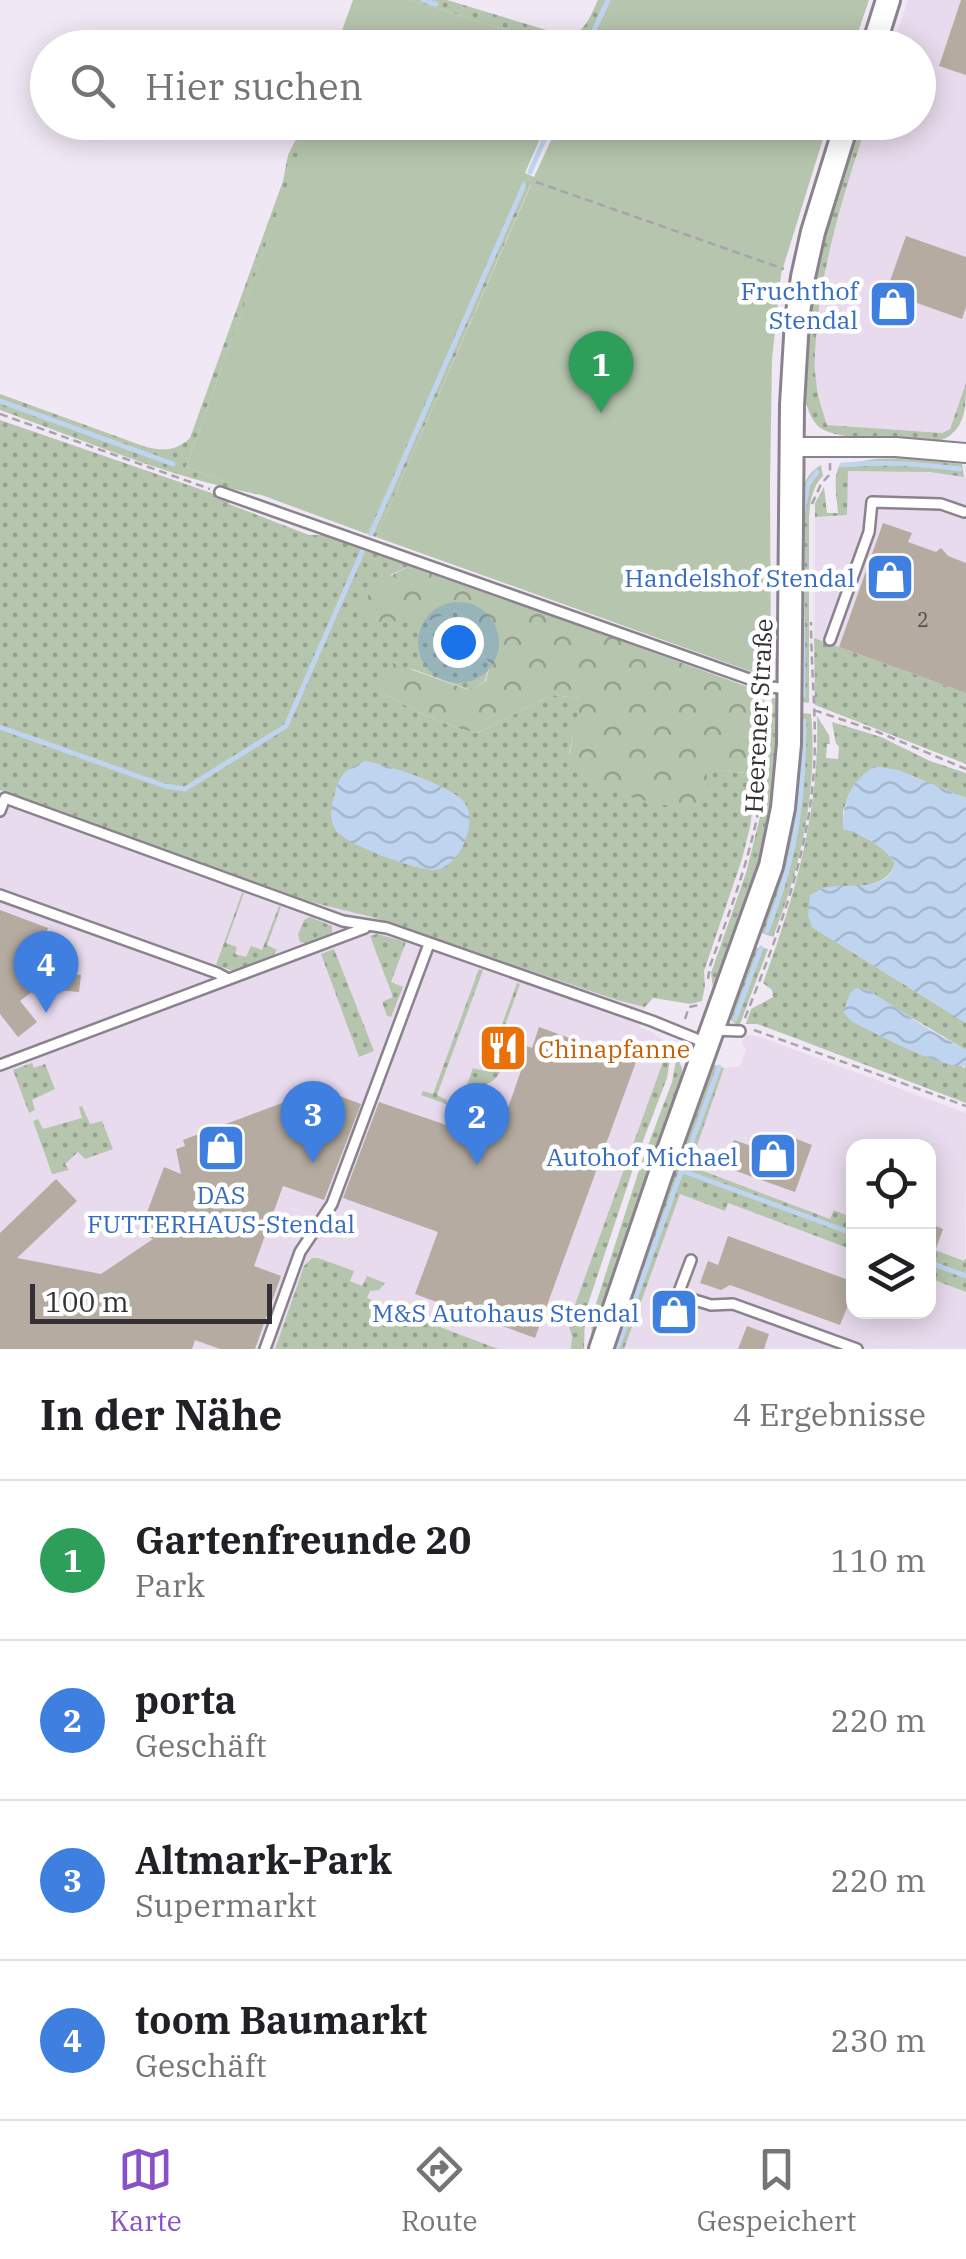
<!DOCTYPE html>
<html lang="de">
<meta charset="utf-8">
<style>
body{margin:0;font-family:"IBM Plex Serif",serif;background:#f2f2f2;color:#202124}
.controls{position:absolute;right:30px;bottom:30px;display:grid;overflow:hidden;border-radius:20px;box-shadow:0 5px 25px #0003}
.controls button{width:90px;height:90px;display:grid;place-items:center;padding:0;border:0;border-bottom:2px solid #e0e0e0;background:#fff;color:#202124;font:50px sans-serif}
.scale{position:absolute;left:30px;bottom:25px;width:242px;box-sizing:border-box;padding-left:10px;border:5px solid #343035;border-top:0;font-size:28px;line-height:35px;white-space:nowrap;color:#343035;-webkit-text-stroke:8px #fff;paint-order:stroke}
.you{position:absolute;left:458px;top:642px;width:35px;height:35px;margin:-25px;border:8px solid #fff;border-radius:50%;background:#1a73e8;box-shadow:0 0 0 15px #1a73e833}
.badge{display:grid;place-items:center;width:65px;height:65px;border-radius:50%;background:#8851c8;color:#fff;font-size:32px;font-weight:700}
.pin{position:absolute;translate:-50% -82px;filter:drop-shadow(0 2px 5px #0008)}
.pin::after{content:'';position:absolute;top:52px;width:35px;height:30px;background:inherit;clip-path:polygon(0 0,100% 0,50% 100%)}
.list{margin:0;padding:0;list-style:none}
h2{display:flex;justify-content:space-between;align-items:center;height:130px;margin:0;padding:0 40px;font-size:42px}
h2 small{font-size:32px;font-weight:400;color:#757577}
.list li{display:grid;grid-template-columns:65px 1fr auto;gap:30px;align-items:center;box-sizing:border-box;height:160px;padding:0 40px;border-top:2px solid #e0e0e0}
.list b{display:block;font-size:38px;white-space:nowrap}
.list p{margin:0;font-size:32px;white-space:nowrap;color:#757577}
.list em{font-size:32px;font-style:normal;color:#757577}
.icon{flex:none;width:55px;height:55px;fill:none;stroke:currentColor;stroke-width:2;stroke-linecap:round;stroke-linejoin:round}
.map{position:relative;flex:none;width:966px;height:1349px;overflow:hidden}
.search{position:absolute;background:#fff;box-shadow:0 5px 25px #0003;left:30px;right:30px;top:30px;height:110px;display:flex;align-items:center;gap:25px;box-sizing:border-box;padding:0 35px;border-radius:55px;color:#757577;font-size:38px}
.sheet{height:770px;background:#fff}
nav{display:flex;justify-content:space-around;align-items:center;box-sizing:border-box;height:140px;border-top:2px solid #e0e0e0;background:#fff;font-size:28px;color:#757577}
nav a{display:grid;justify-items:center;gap:5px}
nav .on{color:#8851c8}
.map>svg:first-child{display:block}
</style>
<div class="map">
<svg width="966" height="1349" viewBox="0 0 966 1349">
<defs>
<pattern id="grass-dots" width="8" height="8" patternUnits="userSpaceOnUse" patternTransform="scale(2.5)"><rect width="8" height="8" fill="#b6c5ae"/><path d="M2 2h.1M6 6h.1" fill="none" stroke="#95a08e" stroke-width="1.8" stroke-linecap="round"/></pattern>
<pattern id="forest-crowns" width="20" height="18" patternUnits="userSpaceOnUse" patternTransform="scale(2.5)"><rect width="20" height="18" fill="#b6c5ae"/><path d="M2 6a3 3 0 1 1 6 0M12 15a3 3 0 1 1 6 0" fill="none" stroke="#95a08e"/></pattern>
<pattern id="water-waves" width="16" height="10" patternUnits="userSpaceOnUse" patternTransform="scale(2.5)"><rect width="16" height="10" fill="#bfd5ef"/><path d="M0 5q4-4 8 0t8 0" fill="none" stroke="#a5b7ce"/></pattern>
</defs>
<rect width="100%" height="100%" fill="#f1e8f5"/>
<!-- built -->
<path fill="#e8dbed" d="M 908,0 L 966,0 L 966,383 L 950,429 L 942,433 L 827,425 L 816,383 L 814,362 L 818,321 L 830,243 L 839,205 L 867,123 L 918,122 L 918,48 L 892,47 Z
M 883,470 L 930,472 L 966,477 L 966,693 L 814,638 L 815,517 L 846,515 L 847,471 Z
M 0,779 L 646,1004 L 639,1027 L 654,1033 L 669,1045 L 569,1323 L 580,1328 L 573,1349 L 486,1349 L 308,1282 L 298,1283 L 275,1349 L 0,1349 Z
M 751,1035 L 763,1038 L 966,1113 L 965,1261 L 929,1247 L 928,1146 L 854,1146 L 853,1218 L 835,1210 L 830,1219 L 689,1166 L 724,1068 L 740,1066 L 746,1050 L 742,1043 L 745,1036 Z
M 680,1193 L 725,1211 L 728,1203 L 853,1250 L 854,1312 L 928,1312 L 929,1278 L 966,1292 L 966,1349 L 624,1349 Z"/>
<!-- grass -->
<path fill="url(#grass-dots)" d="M 410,0 L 447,0 L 566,36 C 586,33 590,16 598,0 L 614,0 L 592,48 L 563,47 Z
M 304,123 L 310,123 L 186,467 L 262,495 C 172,479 86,441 0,410 L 0,394 L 146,447 C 164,451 176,451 190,438 L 283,181 L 288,155 Z
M 856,123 L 867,123 C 845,190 824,255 817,326 C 816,344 813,362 816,380 C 817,395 823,411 827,425 L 942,433 L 950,429 L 966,383 C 966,408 966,430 940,441 C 914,439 837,442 819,427 C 807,416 804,395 803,381 L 811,281 L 816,250 Z
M 522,181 L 531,184 L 376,537 L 367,534 Z
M 0,420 L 229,499 L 229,504 L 309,535 L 326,535 L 412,565 L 390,575 L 454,610 L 473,624 L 478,647 L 490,664 L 485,681 L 470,690 L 412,669 L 379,691 C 411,709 441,725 477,733 L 552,695 L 582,698 L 569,754 L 707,789 L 707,773 C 726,766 738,778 758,770 L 750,827 L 742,859 L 704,971 L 705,986 L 702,1001 L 691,1004 L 653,998 L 645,1007 L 617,1000 L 376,918 L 311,902 L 0,790 Z
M 905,458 L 962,464 L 964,477 L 930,472 L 848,471 L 847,515 L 815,517 L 815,503 L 824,487 L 827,513 L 838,513 C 837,497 832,478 840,465 L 875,459 Z
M 821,465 L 823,476 C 812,487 810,502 809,517 L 809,703 L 801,702 L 798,699 L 801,494 C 806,480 808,473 821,465 Z
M 814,638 L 966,693 L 966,764 L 815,705 Z
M 772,698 L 778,699 L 783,706 L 771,832 L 714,995 L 711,973 L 746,873 L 762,809 Z
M 801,713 L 811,714 C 818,788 801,868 773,937 L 762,933 L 760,926 Z
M 817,716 L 829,735 L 830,744 L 827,744 L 826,758 L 838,759 L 839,746 L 836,744 L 832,722 L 881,737 L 930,761 L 966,773 L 966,798 L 898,770 L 849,794 L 843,811 L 843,828 C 863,836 884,845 895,863 C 888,891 846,887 822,888 L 812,927 L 966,1023 L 966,1050 L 862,988 L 964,1068 L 966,1066 L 966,1103 L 795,1038 L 757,1024 L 746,1024 L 751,1009 L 773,997 L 772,990 L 763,983 C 795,896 820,810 817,716 Z
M 242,893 L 244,893 L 226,943 L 237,947 L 235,954 L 246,957 L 251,946 L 262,950 L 279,906 L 281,907 L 267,945 L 277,950 L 272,957 L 233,971 L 216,965 Z
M 310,917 L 332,926 L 332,933 L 308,944 L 300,942 L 298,935 L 304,920 Z
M 377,934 L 406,942 L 391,982 L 403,987 L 391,1017 L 387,1016 L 382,1002 L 393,997 L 370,936 Z
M 760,947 L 768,949 L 740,1024 L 736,1024 L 731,1020 L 729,1014 L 753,949 Z
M 334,949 L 374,1051 L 359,1057 L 321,954 Z
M 479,969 L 483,970 L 437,1095 L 447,1100 L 446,1104 L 421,1095 L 423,1091 L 433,1094 Z
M 517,983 L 520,984 L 490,1067 L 500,1071 C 496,1083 482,1087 470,1087 L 467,1085 L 473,1068 L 485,1071 Z
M 669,1045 L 672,1047 L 667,1078 L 638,1154 L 585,1313 L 584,1349 L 571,1349 L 572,1336 L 568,1324 Z
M 677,1055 L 682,1069 L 681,1084 L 591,1349 L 592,1316 L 641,1164 L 672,1082 Z
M 32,1063 L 34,1068 L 45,1064 L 55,1089 L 32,1100 L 35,1110 L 29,1113 L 13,1070 Z
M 712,1064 L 724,1068 L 690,1166 L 830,1219 L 834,1210 L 853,1218 L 853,1250 L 728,1203 L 725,1211 L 680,1194 L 624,1349 L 609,1349 Z
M 82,1106 L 90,1124 L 102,1121 L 113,1149 L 85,1159 L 78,1152 L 65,1164 L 69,1170 L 52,1174 L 33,1121 L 38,1119 L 43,1129 L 82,1118 L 79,1107 Z
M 928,1247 L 964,1261 L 966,1258 L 966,1292 L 929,1278 Z
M 312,1258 L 318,1258 L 354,1271 L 350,1281 L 362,1286 L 367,1276 L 385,1283 L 379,1290 L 370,1291 L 367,1298 L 384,1306 L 383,1311 L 392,1314 L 395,1310 L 498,1349 L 275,1349 L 304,1266 Z"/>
<!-- forest -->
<path fill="url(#forest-crowns)" d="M 412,565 L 765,693 L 758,770 C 738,778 726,766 707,773 L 707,789 L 695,809 C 659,807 594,790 567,766 L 581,698 L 552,695 L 477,733 C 441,725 411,709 379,691 L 379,679 L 393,663 L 469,690 L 486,681 L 490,664 L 478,647 L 473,624 L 454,610 L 431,620 L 366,622 L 357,615 C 371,585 383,579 412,565 Z"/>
<!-- garden -->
<path fill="#b6c5ae" d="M 353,0 L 410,0 L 563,47 L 336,47 Z
M 614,0 L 869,0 L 853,47 L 592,47 Z
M 310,122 L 547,123 L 525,173 L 534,177 L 559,123 L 828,123 L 781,274 L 772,359 L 770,484 L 771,670 L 769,678 L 376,537 L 531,185 L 523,181 L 367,534 L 186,467 Z"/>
<!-- water -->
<path fill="url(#water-waves)" d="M 365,761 C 386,764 453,786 465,803 C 478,822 460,869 434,870 C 416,870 343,844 335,829 C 328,816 332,805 335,792 C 339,774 349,767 365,761 Z
M 875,766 L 898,770 L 966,798 L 966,1023 L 812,927 L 808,915 L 810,895 C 814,893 820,889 824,888 C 848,882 888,894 895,863 C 884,845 863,835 843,829 C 843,799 850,782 875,766 Z
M 856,988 L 870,991 L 930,1030 L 966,1050 L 966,1066 C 943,1070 875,1033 851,1021 L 843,1012 L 850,993 Z"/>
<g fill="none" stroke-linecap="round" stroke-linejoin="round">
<!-- stream -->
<path stroke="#bfd5ef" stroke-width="5" d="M 423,0 L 436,4
M 586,48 L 608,0
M 530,172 L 552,122
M 0,401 L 173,464
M 842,465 C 883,461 920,464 960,469
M 371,534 L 524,185
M 803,696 L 802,516 L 808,484 L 817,472
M 0,727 L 165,786 L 185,789 L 286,726 L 363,550
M 767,931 C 775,909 783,886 789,863 C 801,816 804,768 804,721
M 735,1019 L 761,948
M 683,1171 L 854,1234
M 928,1262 L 966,1276
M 617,1349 L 719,1067"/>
</g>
<!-- building -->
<path fill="#b5aba0" d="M 961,0 L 966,0 L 966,75 L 939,66 Z
M 906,236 L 966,257 L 966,307 L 962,319 L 886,292 Z
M 883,523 L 912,533 L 908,542 L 936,552 L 941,548 L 948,556 L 966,563 L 966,693 L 839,647 Z
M 0,910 L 48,928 L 32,970 L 81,975 L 79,992 L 37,988 L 20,1001 L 37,1022 L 18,1037 L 0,1014 Z
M 539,1027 L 636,1062 L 535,1338 L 415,1294 L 438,1232 L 343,1198 L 379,1102 L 461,1130 L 470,1120 L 482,1112 L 508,1108 L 523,1065 L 495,1055 L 501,1037 L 532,1048 Z
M 330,1085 L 334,1094 L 361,1104 L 324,1200 L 283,1186 L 254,1266 L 281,1276 L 255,1349 L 220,1349 L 195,1340 L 192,1349 L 0,1349 L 0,1233 L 56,1179 L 77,1201 L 17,1258 L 101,1274 L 153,1239 L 139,1234 L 164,1167 L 181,1174 L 176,1149 L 185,1146 L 183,1140 Z
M 794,1138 L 812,1145 L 795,1192 L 725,1167 L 734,1140 L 757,1148 Z
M 928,1223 L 943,1229 L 930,1265 L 928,1264 Z
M 728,1236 L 854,1282 L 854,1290 L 840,1325 L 730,1285 L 721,1290 L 700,1283 L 708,1261 L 718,1265 Z
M 747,1326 L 769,1334 L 764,1349 L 738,1349 Z"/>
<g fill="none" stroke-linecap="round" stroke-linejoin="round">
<!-- lane casing -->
<g stroke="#8a828d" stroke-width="14">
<path id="lane" d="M 220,492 L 772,687 L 787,689
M 830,640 L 869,532 L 872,502 L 941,504 L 964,512
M 0,811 L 5,798 L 343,921 L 387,928 L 652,1021 L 706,1043
M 0,895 L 217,973 L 228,979
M 713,1030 L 740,1031
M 0,1065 L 365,928
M 678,1295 L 711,1305 L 733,1304 L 857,1349
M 661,1320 L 674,1305 L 691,1260
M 265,1349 L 300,1252 L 332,1204 L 429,944"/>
</g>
<!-- street casing -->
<g stroke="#8a828d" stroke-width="22">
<path id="street" d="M 791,447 L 896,447 L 966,453"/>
</g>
<!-- secondary casing -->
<g stroke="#8a828d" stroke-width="28">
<path id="secondary" d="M 873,48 L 888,0
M 601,1349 L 665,1161 L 771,866 L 783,808 L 789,744 L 792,405 L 797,320 L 803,277 L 813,232 L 847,122"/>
</g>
<!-- path -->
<path stroke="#a9a2ac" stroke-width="2.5" stroke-dasharray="8 5" stroke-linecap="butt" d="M 536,182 L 784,269
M 0,414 L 210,489
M 812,504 L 821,484 L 830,474 L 830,463
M 814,710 L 878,732 L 966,769
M 708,979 L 710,966 C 729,913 749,862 759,807 C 765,774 764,739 769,705
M 745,1018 C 774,944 803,871 812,791 C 819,735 811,678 811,622
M 685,1019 L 689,1007 L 698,1005
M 754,1030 L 966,1106"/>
<!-- lane -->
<use href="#lane" stroke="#fff" stroke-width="9"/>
<!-- street -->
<use href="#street" stroke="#fff" stroke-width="18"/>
<!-- secondary -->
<use href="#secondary" stroke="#fff" stroke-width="22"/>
</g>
<!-- icons -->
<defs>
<g id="shop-square" transform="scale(2.5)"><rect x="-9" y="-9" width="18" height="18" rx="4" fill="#3f7fe0" stroke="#fff"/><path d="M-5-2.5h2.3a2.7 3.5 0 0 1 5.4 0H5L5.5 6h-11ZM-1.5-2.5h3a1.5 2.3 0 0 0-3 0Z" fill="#fff"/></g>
<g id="restaurant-square" transform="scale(2.5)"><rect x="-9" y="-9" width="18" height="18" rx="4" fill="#e8710a" stroke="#fff"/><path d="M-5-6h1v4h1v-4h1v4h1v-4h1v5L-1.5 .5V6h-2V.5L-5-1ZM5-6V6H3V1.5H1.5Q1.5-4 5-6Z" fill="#fff"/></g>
</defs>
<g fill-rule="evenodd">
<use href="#shop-square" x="893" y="304"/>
<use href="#shop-square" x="890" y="577"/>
<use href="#restaurant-square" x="503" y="1048"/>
<use href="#shop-square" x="221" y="1148"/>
<use href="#shop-square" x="773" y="1156"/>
<use href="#shop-square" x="674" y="1312"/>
</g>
<g text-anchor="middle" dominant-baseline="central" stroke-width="9" stroke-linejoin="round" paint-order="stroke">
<!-- number labels -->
<g font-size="20" fill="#544f50">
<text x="923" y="619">2</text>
</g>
<!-- shop labels -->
<g font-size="25" fill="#366cbe" stroke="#fff" text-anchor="end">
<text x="858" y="290">Fruchthof<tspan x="858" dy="29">Stendal</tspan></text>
<text x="855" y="577">Handelshof Stendal</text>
<text x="738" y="1156">Autohof Michael</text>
<text x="221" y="1194" text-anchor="middle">DAS<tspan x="221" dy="29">FUTTERHAUS-Stendal</tspan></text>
<text x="639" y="1312">M&amp;S Autohaus Stendal</text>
</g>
<!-- street labels -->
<g font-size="25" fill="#343035" stroke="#fff">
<text transform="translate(758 716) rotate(-87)">Heerener Straße</text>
</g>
<!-- food labels -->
<g font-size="25" fill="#c56008" stroke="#fff" text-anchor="start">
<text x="538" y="1048">Chinapfanne</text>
</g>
</g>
</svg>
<div class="controls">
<button><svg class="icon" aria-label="locate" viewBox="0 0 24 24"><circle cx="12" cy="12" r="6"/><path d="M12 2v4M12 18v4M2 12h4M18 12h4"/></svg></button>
<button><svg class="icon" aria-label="layers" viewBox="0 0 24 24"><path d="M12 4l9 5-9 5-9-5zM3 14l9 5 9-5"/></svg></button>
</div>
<div class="scale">100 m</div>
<div class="you"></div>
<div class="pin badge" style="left:601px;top:413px;background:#2e9e5b">1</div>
<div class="pin badge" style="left:477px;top:1165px;background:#3f7fe0">2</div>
<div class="pin badge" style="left:313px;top:1163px;background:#3f7fe0">3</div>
<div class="pin badge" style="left:46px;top:1013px;background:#3f7fe0">4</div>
<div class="search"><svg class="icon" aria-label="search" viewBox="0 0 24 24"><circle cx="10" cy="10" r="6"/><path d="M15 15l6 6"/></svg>Hier suchen</div>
</div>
<section class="sheet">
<h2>In der Nähe<small>4 Ergebnisse</small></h2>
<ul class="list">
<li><span class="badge" style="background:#2e9e5b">1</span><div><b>Gartenfreunde 20</b><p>Park</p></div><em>110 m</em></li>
<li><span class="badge" style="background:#3f7fe0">2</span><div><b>porta</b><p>Geschäft</p></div><em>220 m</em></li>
<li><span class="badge" style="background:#3f7fe0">3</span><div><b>Altmark-Park</b><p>Supermarkt</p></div><em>220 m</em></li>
<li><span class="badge" style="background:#3f7fe0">4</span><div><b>toom Baumarkt</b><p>Geschäft</p></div><em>230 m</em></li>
</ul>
</section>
<nav>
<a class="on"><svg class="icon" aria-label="map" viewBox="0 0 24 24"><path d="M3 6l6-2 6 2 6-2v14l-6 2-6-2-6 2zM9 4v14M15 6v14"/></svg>Karte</a>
<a><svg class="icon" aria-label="directions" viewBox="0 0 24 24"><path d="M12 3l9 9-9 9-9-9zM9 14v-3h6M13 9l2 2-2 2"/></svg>Route</a>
<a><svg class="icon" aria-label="saved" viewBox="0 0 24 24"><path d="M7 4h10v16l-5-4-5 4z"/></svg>Gespeichert</a>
</nav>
